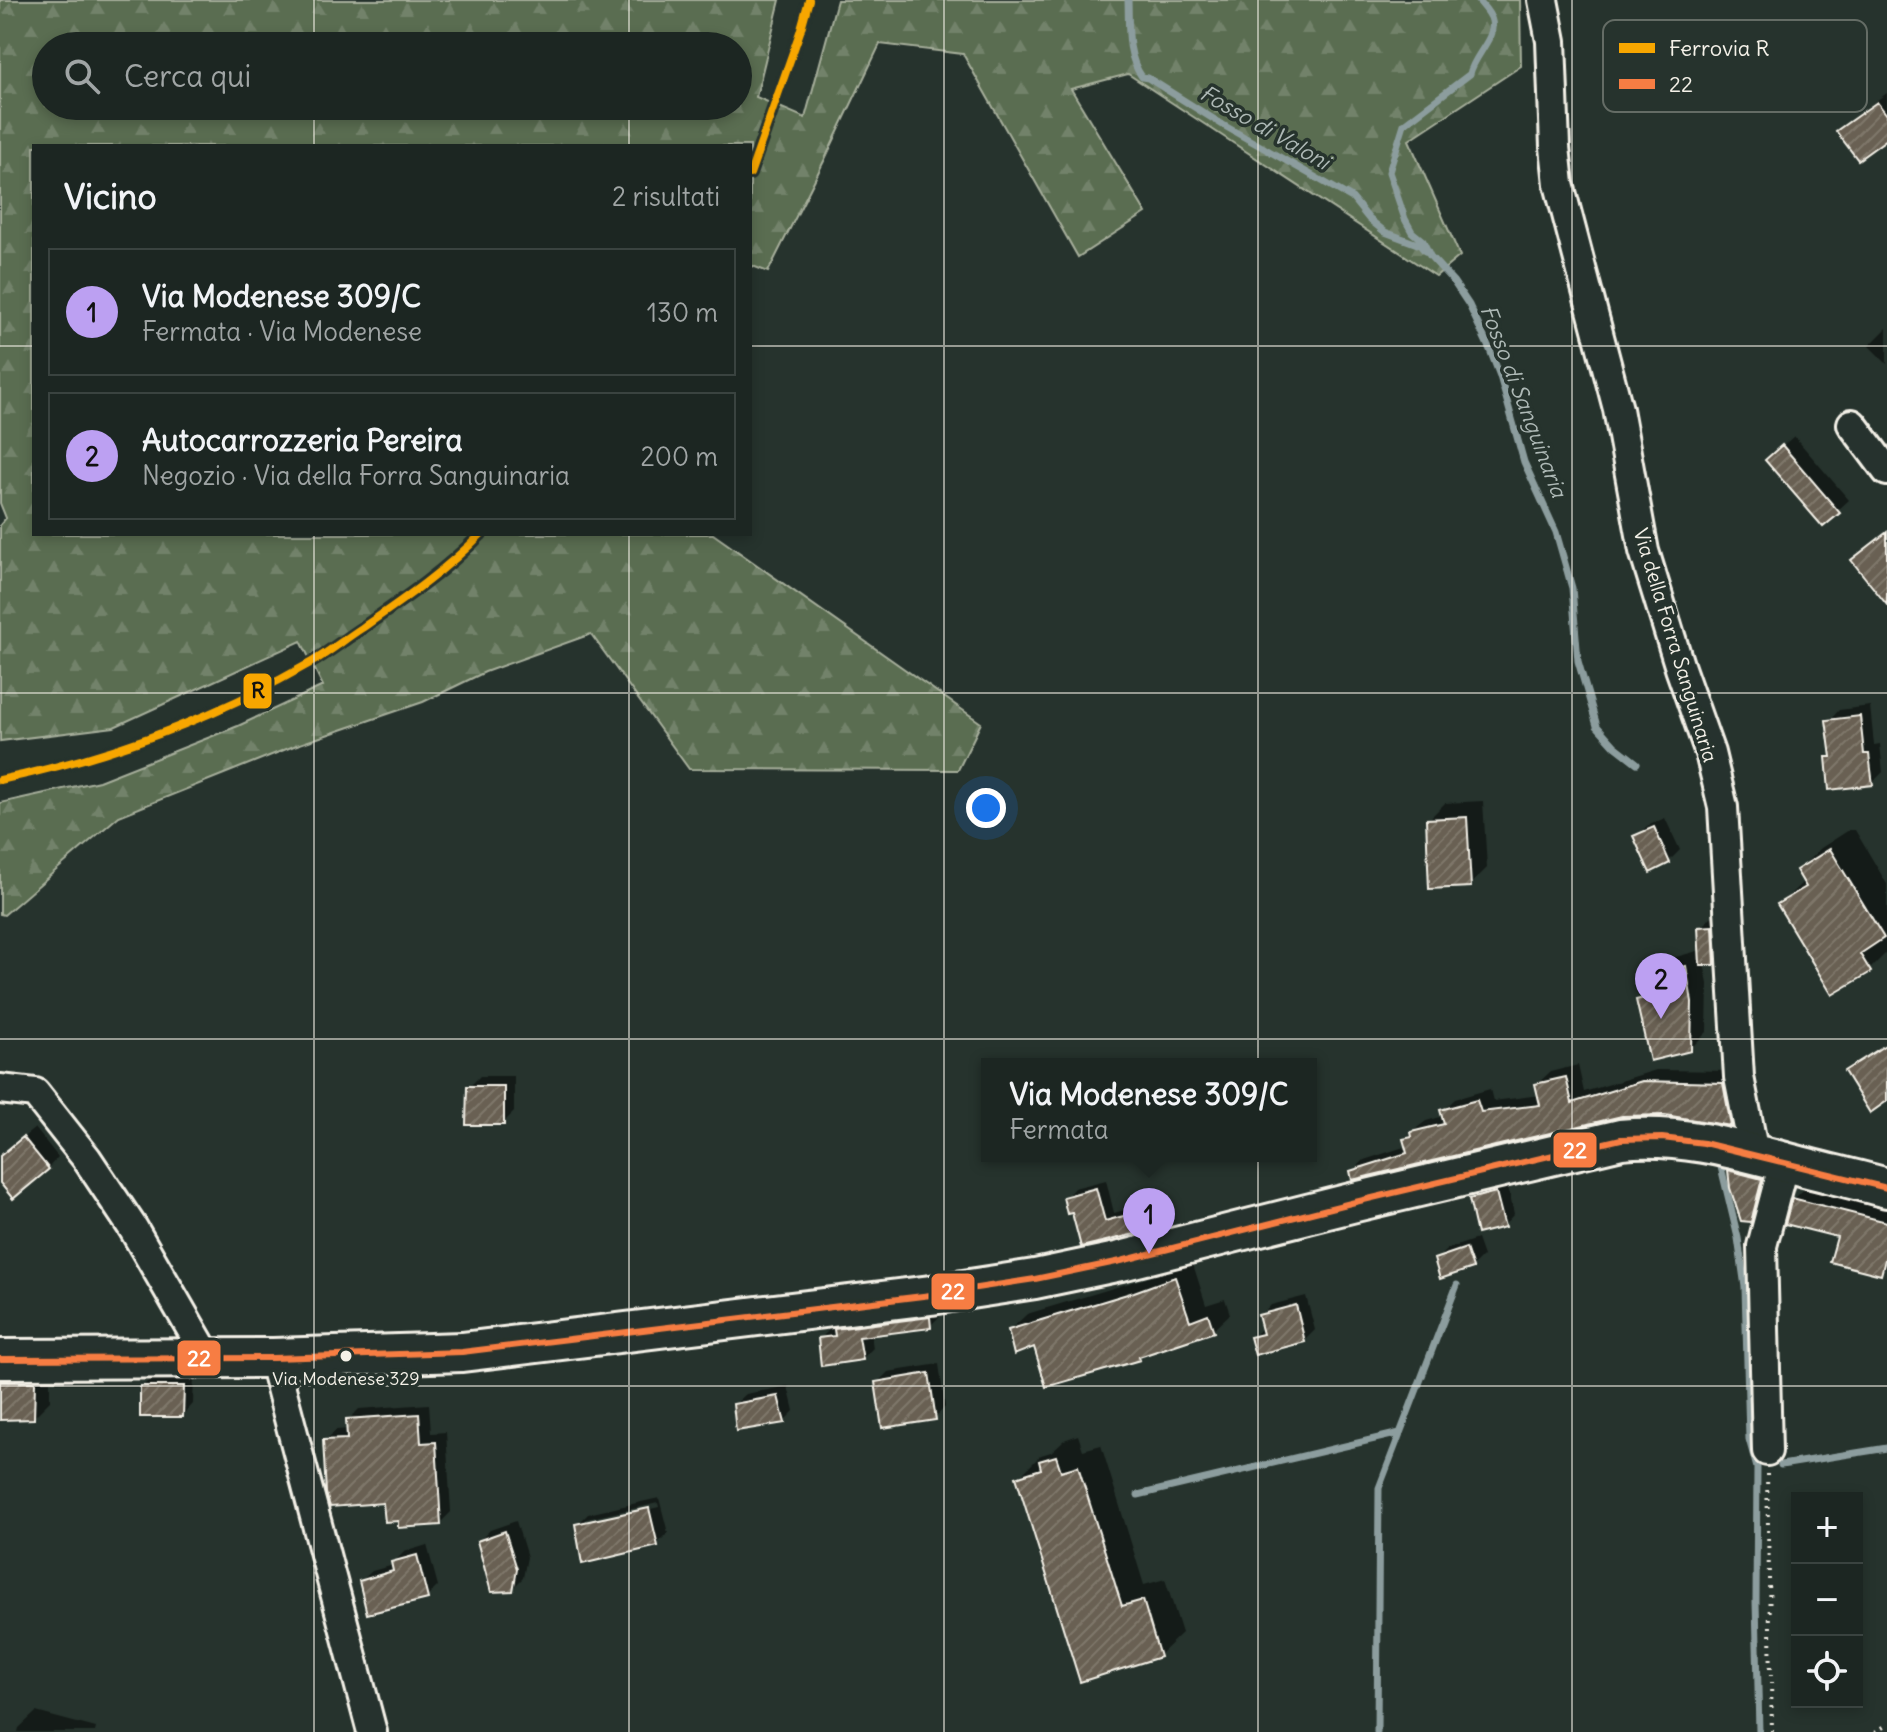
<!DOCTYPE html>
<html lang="it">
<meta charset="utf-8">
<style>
body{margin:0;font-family:Delius,sans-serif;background:#252e2a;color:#f1f3f6}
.controls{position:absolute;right:24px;bottom:24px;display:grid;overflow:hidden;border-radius:0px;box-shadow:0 4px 12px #0003}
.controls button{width:72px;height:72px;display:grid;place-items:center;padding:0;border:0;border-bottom:2px solid #3a4340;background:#1c2622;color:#f1f3f6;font:40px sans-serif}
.you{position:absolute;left:986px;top:808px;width:28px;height:28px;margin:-20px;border:6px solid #fff;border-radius:50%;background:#1a73e8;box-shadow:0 0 0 12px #1a73e833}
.badge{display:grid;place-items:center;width:52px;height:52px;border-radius:50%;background:#bca0f2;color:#111;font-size:26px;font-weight:700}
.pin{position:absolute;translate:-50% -66px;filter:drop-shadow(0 2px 4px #0008)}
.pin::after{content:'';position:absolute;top:42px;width:28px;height:24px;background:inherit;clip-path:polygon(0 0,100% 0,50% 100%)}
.popup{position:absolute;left:981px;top:1058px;width:336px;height:104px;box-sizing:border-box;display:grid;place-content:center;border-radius:0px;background:#1c2622;filter:drop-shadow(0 2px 6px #0005);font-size:26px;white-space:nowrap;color:#a0a5a5}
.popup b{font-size:30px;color:#f1f3f6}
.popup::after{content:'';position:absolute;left:50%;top:100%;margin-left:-16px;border:16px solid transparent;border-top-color:#1c2622}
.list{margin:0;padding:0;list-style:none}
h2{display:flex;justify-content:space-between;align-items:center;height:104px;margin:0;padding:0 32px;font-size:34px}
h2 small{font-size:26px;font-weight:400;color:#a0a5a5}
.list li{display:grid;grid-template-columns:52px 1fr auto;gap:24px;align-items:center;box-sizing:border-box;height:128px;margin:0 16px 16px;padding:0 16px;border:2px solid #3a4340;border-radius:0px}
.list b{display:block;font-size:30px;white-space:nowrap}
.list p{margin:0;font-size:26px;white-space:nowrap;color:#a0a5a5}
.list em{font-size:26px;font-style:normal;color:#a0a5a5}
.icon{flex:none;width:44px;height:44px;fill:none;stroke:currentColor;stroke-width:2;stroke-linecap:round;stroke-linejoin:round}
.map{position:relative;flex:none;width:1887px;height:1732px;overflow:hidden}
.search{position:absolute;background:#1c2622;box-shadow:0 4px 12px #0003;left:32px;top:32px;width:720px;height:88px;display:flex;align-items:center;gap:20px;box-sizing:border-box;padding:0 28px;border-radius:44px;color:#a0a5a5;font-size:30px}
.panel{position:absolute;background:#1c2622;box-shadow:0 4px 12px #0003;left:32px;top:144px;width:720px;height:392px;border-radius:0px}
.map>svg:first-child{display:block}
</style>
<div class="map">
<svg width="1887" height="1732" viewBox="0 0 1887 1732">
<defs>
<pattern id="forest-firs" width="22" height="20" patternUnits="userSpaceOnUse" patternTransform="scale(2)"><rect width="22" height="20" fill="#5a6d51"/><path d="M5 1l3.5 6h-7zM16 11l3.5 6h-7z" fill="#72826a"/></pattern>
<pattern id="building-hatch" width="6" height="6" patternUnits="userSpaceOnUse" patternTransform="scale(2)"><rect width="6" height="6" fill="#696052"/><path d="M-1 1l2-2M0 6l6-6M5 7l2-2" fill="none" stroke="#7f776b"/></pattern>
</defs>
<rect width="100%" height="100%" fill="#26332d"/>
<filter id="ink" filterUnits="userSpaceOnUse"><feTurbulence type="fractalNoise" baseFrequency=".0125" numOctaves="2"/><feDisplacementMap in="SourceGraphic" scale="16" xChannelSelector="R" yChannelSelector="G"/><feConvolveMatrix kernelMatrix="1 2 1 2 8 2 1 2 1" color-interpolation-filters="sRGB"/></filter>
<g filter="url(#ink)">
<!-- forest -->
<path fill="url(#forest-firs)" stroke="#a7af9c" stroke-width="2" fill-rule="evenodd" d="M 0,0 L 780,0 L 756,97 L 805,118 L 837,0 L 1520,0 L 1521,66 L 1409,140 L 1460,256 L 1436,276 L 1128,74 L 1071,89 L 1146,213 L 1078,257 L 963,54 L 880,44 L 825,159 L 768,272 L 750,265 L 750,146 L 34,146 L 34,534 L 713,534 L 981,723 L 958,770 L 689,769 L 591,634 L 485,672 L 423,702 L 294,746 L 119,816 L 4,915 L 0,914 L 0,803 L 99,781 L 238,726 L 323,686 L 301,641 L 114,727 L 0,741 L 0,525 L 6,518 L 0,503 ZM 46,46 L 738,46 L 738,106 L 46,106 Z"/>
<!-- shadow -->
<path fill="#0007" fill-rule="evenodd" d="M 1887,93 L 1887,136 L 1839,131 L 1850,120 Z
M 1887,328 L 1887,364 L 1869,346 Z
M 1794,436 L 1849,500 L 1823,524 L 1778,450 Z
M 1870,706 L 1874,745 L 1880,744 L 1883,772 L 1872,783 L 1828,758 L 1832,753 L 1829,721 L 1839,710 Z
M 1483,801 L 1487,868 L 1470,885 L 1428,820 L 1445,803 Z
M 1665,818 L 1680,850 L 1669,861 L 1636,837 L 1647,826 Z
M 1849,830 L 1855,830 L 1887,884 L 1887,933 L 1885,935 L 1887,939 L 1887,952 L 1869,970 L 1779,905 L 1804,881 L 1798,870 L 1821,848 Z
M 1723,916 L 1725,952 L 1714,963 L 1704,963 L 1708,984 L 1707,1032 L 1690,1049 L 1638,1001 L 1651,988 L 1648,977 L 1665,960 L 1701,950 L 1700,928 L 1711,917 Z
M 1887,1043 L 1887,1099 L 1847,1072 L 1858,1061 Z
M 1578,1065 L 1584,1092 L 1656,1070 L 1735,1071 L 1743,1112 L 1731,1124 L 1665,1113 L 1622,1114 L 1352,1172 L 1364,1160 L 1407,1146 L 1405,1140 L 1418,1127 L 1426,1121 L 1444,1116 L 1442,1111 L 1455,1099 L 1490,1089 L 1493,1101 L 1540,1095 L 1537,1084 L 1550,1072 Z
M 480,1076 L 514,1076 L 514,1112 L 503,1123 L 469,1087 Z
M 35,1128 L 58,1157 L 48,1168 L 0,1180 L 0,1156 Z
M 1740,1160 L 1772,1168 L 1761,1209 L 1750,1220 L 1730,1171 Z
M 1106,1180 L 1114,1213 L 1159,1200 L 1164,1218 L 1155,1228 L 1083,1244 L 1073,1210 L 1065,1198 L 1074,1188 Z
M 1507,1182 L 1514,1214 L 1504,1225 L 1471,1199 L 1482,1188 Z
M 1811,1182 L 1887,1202 L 1887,1266 L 1880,1273 L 1840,1236 L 1794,1199 Z
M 1477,1239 L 1483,1256 L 1472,1267 L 1436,1260 L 1447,1249 Z
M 1192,1261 L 1206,1305 L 1225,1299 L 1230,1314 L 1213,1330 L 1144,1354 L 1139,1358 L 1036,1344 L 1010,1330 L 1027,1314 L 1153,1276 Z
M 1306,1296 L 1315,1330 L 1304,1341 L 1252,1338 L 1263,1327 L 1261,1316 L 1271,1305 Z
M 940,1308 L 941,1315 L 930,1326 L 871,1334 L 873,1348 L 862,1359 L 820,1339 L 831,1328 L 839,1327 L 847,1319 Z
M 939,1364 L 945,1407 L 935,1418 L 877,1383 L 888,1372 Z
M 0,1366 L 50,1366 L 50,1401 L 34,1417 L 4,1418 L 0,1422 Z
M 153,1376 L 194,1376 L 193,1404 L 183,1415 L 142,1387 Z
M 788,1386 L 794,1411 L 784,1421 L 735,1404 L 746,1394 Z
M 429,1404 L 431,1433 L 446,1432 L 451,1512 L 440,1523 L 400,1519 L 385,1501 L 325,1441 L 336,1430 L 349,1429 L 348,1420 L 359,1409 Z
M 1078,1435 L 1083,1450 L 1101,1445 L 1144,1585 L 1165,1579 L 1182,1633 L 1159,1655 L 1018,1478 L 1041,1455 L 1051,1452 L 1064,1440 Z
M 659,1498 L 668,1533 L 657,1544 L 577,1525 L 588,1514 ZM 658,1503 L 659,1507 L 586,1524 L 586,1519 Z
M 516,1521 L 527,1557 L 523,1578 L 512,1589 L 479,1541 L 490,1530 Z
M 427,1545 L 438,1586 L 427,1597 L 361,1581 L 372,1571 L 394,1565 L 393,1563 L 404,1552 Z
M 36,1712 L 96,1728 L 95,1732 L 18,1732 L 19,1728 Z"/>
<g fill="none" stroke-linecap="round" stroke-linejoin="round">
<!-- stream -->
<path stroke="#8c9d9e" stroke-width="7" d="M 1128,0 C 1129,26 1126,55 1142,77 L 1148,78 L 1223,125 L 1352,198 L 1369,219 L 1385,232 L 1420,245 L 1425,251
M 1478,0 C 1483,6 1491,14 1492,21 C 1496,38 1473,57 1470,74 L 1404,124 L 1389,172 L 1405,219 L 1412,232 L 1423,241 L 1430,256 L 1453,281 L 1469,305 L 1490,350 L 1500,376 L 1524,462 L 1556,532 L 1572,588 L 1578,661 L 1597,726 L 1615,746 L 1637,763
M 1721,1167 L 1738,1238 L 1745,1287 L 1749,1439 L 1757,1468 L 1756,1601 L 1759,1732
M 1781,1465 L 1887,1448
M 1138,1495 L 1400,1433
M 1377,1732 L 1379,1488 L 1457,1285"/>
</g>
<!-- building -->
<path fill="url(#building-hatch)" stroke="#f4f1e8" stroke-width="2" d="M 1877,102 L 1887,115 L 1887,139 L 1858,160 L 1836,131 Z
M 1782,445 L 1840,513 L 1823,527 L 1765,460 Z
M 1887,532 L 1887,605 L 1851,560 Z
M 1860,716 L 1864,754 L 1869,754 L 1873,785 L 1829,790 L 1826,757 L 1831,757 L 1826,720 Z
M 1467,817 L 1471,887 L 1429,889 L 1426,819 Z
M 1654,827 L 1670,863 L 1650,873 L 1633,836 Z
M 1830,849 L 1884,938 L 1860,954 L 1871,972 L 1832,995 L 1777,904 L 1806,887 L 1796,870 Z
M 1713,926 L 1715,965 L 1700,965 L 1698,927 Z
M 1686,966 L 1692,1002 L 1691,1051 L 1650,1061 L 1636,1000 L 1651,996 L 1646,976 Z
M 1887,1044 L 1887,1101 L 1870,1113 L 1844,1071 Z
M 1566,1077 L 1572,1103 L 1642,1081 L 1723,1083 L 1731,1126 L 1665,1115 L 1622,1116 L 1352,1180 L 1350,1171 L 1407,1153 L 1403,1139 L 1412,1137 L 1411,1132 L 1444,1124 L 1440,1110 L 1477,1100 L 1481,1112 L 1540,1105 L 1535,1084 Z
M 467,1086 L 504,1086 L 504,1125 L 466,1125 Z
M 23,1137 L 49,1169 L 13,1199 L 0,1183 L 0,1156 Z
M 1728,1170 L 1762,1179 L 1751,1222 L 1741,1221 L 1730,1188 Z
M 1096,1188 L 1105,1221 L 1150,1209 L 1156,1229 L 1081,1247 L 1072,1213 L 1067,1214 L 1063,1197 Z
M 1496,1192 L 1505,1227 L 1477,1234 L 1469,1199 Z
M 1792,1198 L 1887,1222 L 1887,1252 L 1881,1275 L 1830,1262 L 1837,1237 L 1785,1224 Z
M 1466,1248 L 1473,1268 L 1440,1279 L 1434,1259 Z
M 1175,1277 L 1190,1321 L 1208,1314 L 1214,1332 L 1139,1357 L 1140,1360 L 1046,1387 L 1034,1347 L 1014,1355 L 1008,1330 L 1134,1292 Z
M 1296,1305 L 1305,1342 L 1255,1355 L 1250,1337 L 1263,1334 L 1258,1315 Z
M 930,1317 L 931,1328 L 859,1337 L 863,1360 L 821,1366 L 818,1338 L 835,1336 L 834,1329 Z
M 929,1373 L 936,1420 L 882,1428 L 875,1382 Z
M 0,1382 L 35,1382 L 34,1419 L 0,1420 Z
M 140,1386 L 184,1386 L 183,1417 L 140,1417 Z
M 778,1396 L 785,1423 L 736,1431 L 733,1404 Z
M 419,1414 L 421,1443 L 436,1442 L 441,1525 L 398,1528 L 398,1521 L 385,1522 L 383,1503 L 330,1507 L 326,1493 L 323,1440 L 347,1439 L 346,1419 Z
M 1056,1456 L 1061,1471 L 1078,1466 L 1122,1606 L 1143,1600 L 1160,1657 L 1080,1682 L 1016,1477 L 1041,1469 L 1039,1461 Z
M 649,1508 L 658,1546 L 582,1564 L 575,1524 Z
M 505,1531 L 517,1569 L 513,1591 L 491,1592 L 477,1541 Z
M 417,1555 L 428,1599 L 367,1614 L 359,1581 L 393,1571 L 391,1562 Z"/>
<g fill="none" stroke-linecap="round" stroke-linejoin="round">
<!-- street casing -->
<g stroke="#f4f1e8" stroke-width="34">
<path id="street" d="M 1543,0 L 1551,41 L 1555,147 L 1559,184 L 1618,409 L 1644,551 L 1680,668 L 1710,753 L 1723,807 L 1739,1077 L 1754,1154
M 1852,424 L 1887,471
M 0,1089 L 35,1093 L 87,1159 L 133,1228 L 208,1358
M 273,1358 L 372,1732
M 1767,1451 L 1762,1246 L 1784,1162"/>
</g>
<!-- secondary casing -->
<g stroke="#f4f1e8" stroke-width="44">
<path id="secondary" d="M 0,1359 L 273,1358 L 462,1352 L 931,1295 L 1035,1279 L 1121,1261 L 1351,1203 L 1621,1139 C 1676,1133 1732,1148 1785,1162 C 1819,1171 1853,1179 1887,1188"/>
</g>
<!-- path -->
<path stroke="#f4f1e8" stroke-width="4" stroke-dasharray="2 6" stroke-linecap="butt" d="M 1767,1474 L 1772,1732
M 1875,1732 L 1887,1725"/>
<!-- street -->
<use href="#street" stroke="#26332d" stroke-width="28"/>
<!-- secondary -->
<use href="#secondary" stroke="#26332d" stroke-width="38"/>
<!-- bus-1 casing -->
<g stroke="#26332d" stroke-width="12">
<path id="bus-1" d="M 0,1359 L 273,1358 L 462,1352 L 931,1295 L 1035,1279 L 1121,1261 L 1351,1203 L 1621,1139 L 1662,1138 L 1704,1143 L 1887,1188"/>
</g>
<!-- bus-1 -->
<use href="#bus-1" stroke="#f77d43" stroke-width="6"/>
<!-- rail-1 casing -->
<g stroke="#26332d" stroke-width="14">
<path id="rail-1" d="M 750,174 L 800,32 L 809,0
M 0,780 C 109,757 215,718 312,662 C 329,652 345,639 362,628 C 404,599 445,571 481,534"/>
</g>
<!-- rail-1 -->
<use href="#rail-1" stroke="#f7a600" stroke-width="8"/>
</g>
</g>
<!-- grid -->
<path fill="none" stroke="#f4f1e8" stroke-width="2" stroke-opacity="0.55" d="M 314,0 L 314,46M 629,0 L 629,46M 944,0 L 944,1732M 1258,0 L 1258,1732M 1572,0 L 1572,1732M 314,106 L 314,146M 629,106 L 629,146M 0,346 L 34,346M 750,346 L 1887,346M 314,534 L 314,1732M 629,534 L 629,1732M 0,693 L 1887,693M 0,1039 L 1887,1039M 0,1386 L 1887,1386"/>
<!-- markers -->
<circle fill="#f4f1e8" stroke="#26332d" stroke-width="3" cx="346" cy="1356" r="7"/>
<g text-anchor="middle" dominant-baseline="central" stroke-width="7" stroke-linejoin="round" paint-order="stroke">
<!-- bus labels -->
<g font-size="18" fill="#f4f1e8" stroke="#26332d">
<text x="346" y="1378">Via Modenese 329</text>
</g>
<!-- street labels -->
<g font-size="20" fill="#f4f1e8" stroke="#26332d">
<text transform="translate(1676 645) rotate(73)">Via della Forra Sanguinaria</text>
</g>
<!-- water labels -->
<g font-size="22" font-style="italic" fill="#aeb9b6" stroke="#26332d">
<text transform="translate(1265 127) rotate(30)">Fosso di Valoni</text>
<text transform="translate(1524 401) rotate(69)">Fosso di Sanguinaria</text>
</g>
</g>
<!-- legend -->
<rect x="1603" y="20" width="264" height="92" rx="12" fill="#26332d" stroke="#646c65" stroke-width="2"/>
<rect x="1619" y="43" width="36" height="10" fill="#f7a600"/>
<rect x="1619" y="79" width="36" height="10" fill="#f77d43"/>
<g font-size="22" fill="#f4f1e8">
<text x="1669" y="56">Ferrovia R</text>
<text x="1669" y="92">22</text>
</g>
<g stroke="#26332d" stroke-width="3">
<rect x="242" y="672" width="31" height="38" rx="8" fill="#f7a600"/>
<rect x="1552" y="1131" width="46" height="38" rx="8" fill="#f77d43"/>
<rect x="930" y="1272" width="46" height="39" rx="8" fill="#f77d43"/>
<rect x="176" y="1339" width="46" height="38" rx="8" fill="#f77d43"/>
</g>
<g font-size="22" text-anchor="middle" font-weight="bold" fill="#fff">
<text x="1575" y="1158">22</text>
<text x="953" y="1299">22</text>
<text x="199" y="1366">22</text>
</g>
<g font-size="22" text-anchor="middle" font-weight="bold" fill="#111">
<text x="258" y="698">R</text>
</g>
</svg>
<div class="controls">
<button>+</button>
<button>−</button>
<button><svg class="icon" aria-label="locate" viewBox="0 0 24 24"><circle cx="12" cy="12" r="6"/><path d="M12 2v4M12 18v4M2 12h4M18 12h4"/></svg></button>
</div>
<div class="you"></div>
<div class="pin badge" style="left:1149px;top:1254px">1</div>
<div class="popup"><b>Via Modenese 309/C</b>Fermata</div>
<div class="pin badge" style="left:1661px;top:1019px">2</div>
<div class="search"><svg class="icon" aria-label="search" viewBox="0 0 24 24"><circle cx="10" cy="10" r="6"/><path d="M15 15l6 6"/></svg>Cerca qui</div>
<section class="panel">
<h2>Vicino<small>2 risultati</small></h2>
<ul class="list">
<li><span class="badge">1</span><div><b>Via Modenese 309/C</b><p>Fermata · Via Modenese</p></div><em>130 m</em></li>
<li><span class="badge">2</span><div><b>Autocarrozzeria Pereira</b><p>Negozio · Via della Forra Sanguinaria</p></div><em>200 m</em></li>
</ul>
</section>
</div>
